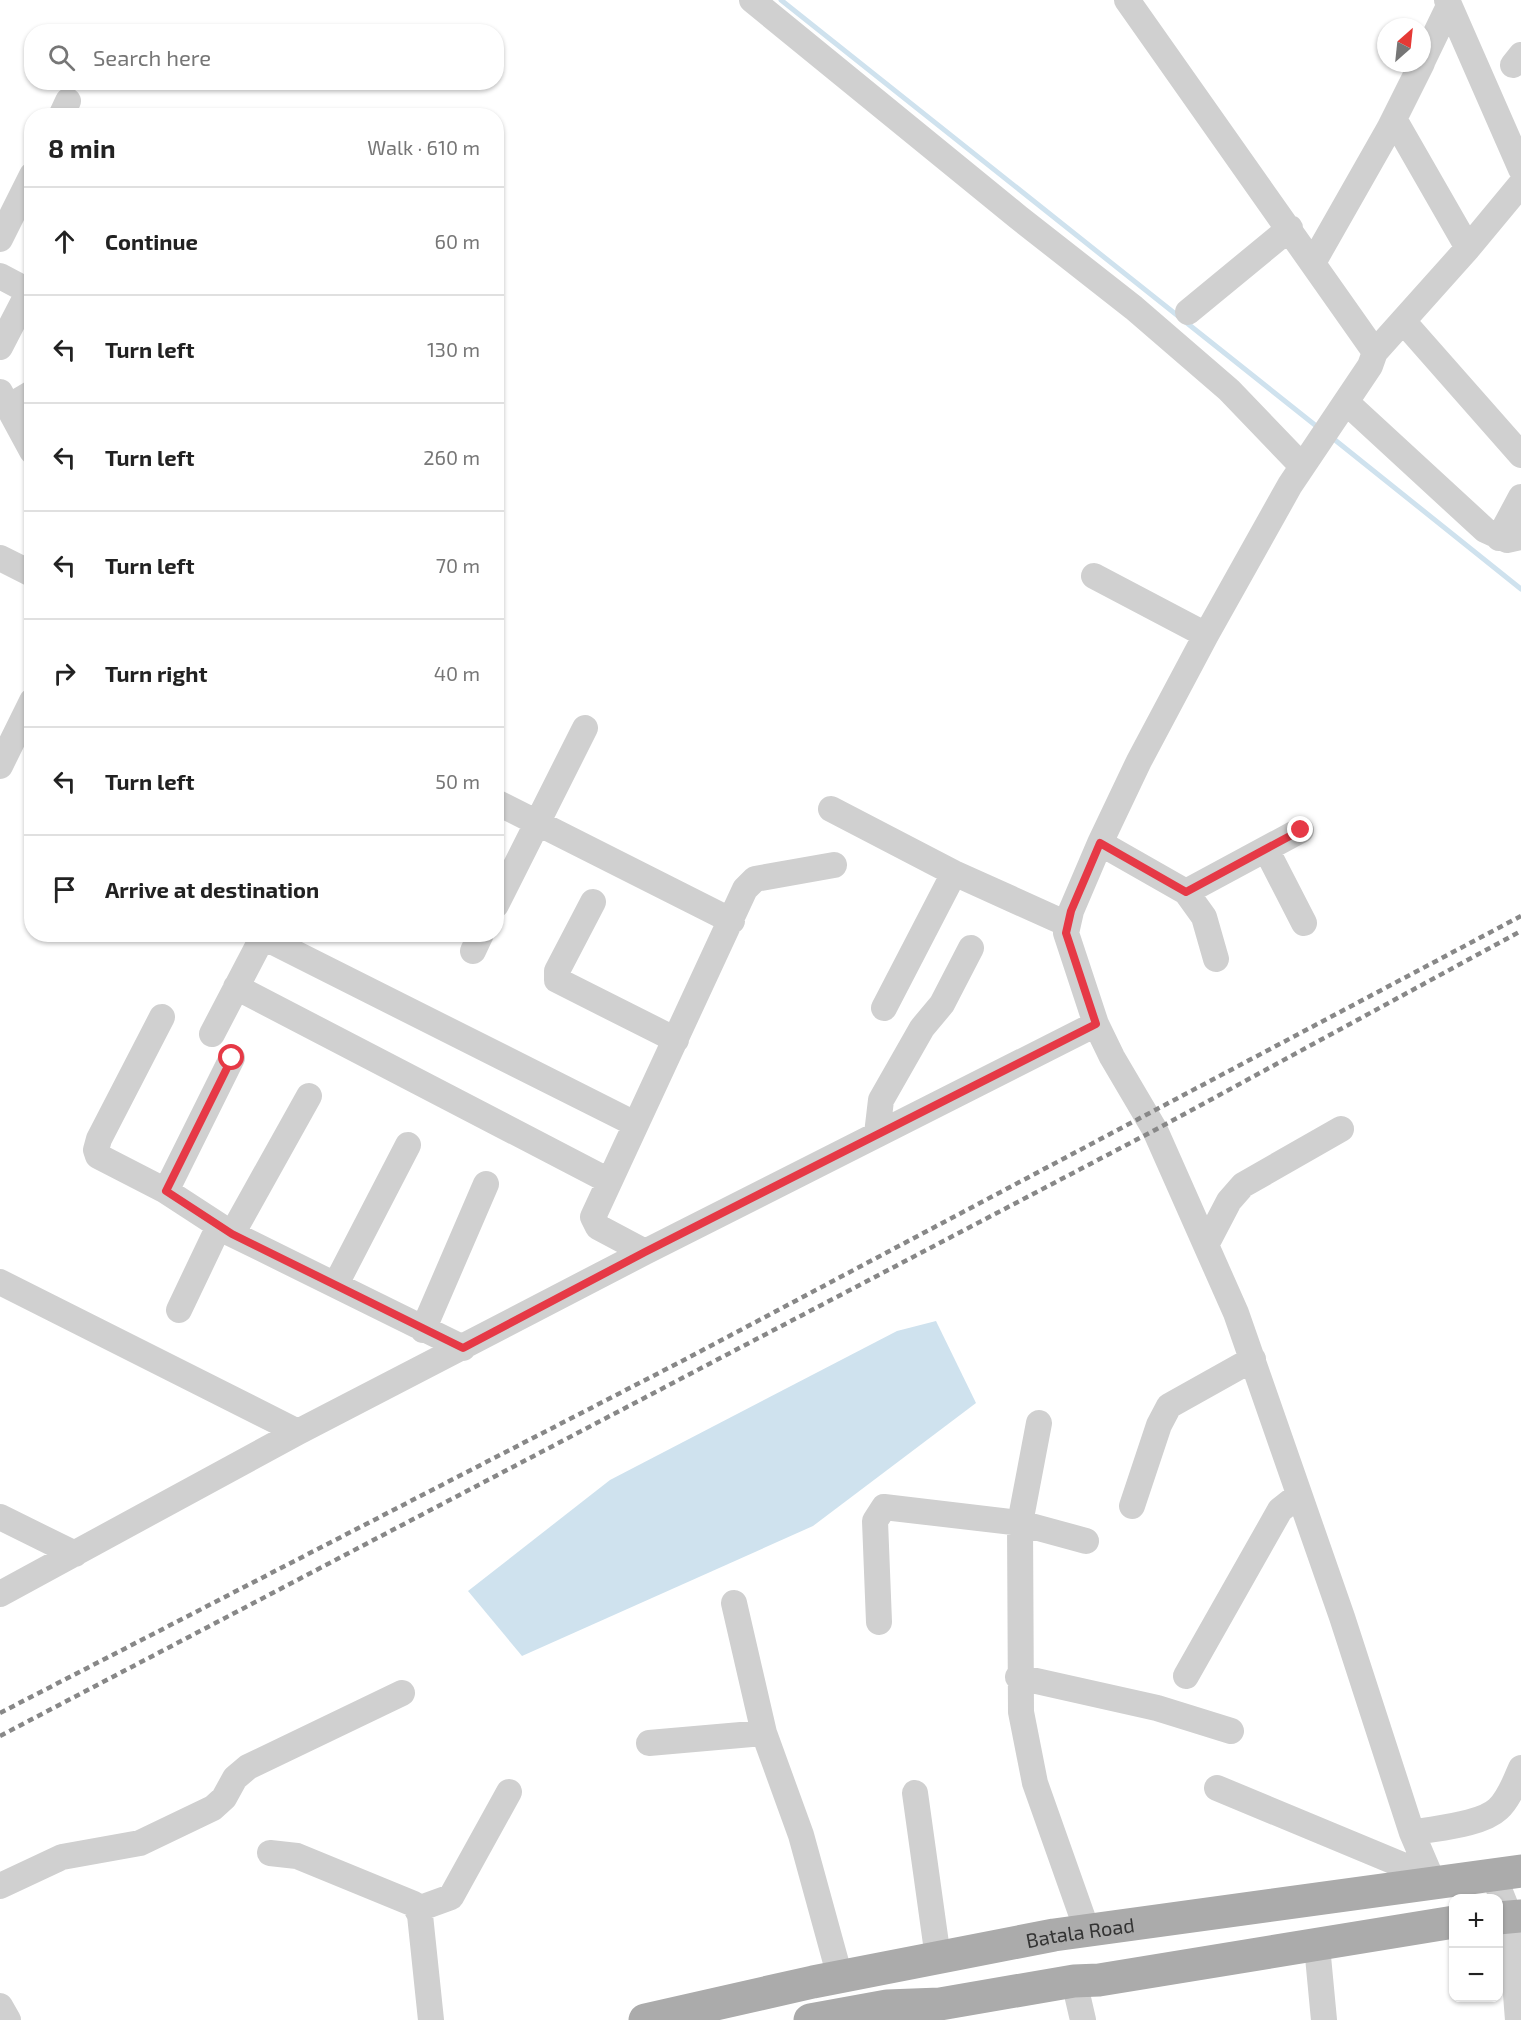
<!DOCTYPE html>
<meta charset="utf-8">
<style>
body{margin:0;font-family:"Exo 2",sans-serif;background:#f2f2f2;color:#222}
.controls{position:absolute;right:18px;bottom:18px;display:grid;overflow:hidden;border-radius:12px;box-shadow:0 2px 4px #0004}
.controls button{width:54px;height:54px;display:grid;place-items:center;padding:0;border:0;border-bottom:2px solid #e0e0e0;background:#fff;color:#222;font:30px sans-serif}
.compass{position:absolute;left:1377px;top:18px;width:54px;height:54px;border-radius:50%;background:#fff;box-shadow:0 2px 4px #0004;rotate:27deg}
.stop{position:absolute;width:18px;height:18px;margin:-14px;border:4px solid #e63946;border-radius:50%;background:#fff}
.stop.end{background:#e63946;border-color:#fff;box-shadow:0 2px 6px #0008}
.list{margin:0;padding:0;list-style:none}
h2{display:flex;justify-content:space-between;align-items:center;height:78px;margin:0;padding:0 24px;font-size:26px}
h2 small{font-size:20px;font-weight:400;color:#767676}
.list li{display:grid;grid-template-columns:39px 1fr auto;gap:18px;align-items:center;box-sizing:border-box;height:108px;padding:0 24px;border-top:2px solid #e0e0e0}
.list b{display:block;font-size:22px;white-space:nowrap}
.list em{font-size:20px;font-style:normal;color:#767676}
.icon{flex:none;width:33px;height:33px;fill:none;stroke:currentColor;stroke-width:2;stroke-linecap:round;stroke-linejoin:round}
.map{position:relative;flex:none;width:1521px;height:2020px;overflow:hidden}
.search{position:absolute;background:#fff;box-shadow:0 2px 4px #0004;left:24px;top:24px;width:480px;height:66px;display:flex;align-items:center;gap:15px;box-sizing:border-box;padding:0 21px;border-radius:24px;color:#767676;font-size:22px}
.panel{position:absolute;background:#fff;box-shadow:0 2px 4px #0004;left:24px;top:108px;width:480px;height:834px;border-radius:24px}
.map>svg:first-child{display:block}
</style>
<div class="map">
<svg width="1521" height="2020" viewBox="0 0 1521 2020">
<rect width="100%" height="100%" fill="#fff"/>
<!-- water -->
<path fill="#cfe2ee" d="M 936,1321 L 976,1403 L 813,1526 L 522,1656 L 468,1591 L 610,1480 L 897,1331 Z"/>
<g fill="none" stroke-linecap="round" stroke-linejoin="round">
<!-- stream -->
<path stroke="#cfe2ee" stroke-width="5" d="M 781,0 L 1320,429
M 1330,436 L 1521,589"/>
<!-- minor -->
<path stroke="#d0d0d0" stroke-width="26" d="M 752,0 L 1018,217 L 1134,308 L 1229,390 L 1302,466
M 1127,0 L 1375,352
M 1447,0 L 1521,169
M 1422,62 L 1449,6
M 1513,65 L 1521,55
M 61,116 L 68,101
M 1394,119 L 1468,248
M 0,239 L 32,175
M 1314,261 L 1389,129 L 1422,63
M 0,276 L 32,293
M 1188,312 L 1290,228
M 1403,321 L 1521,455
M 0,347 L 29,291
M 0,392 L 32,451
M 1346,402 L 1485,530 L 1507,540 L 1521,537
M 10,406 L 32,393
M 1499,538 L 1521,497
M 0,558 L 32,574
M 1094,576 L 1206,635
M 0,766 L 32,701
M 496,802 L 732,921
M 831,809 L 954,873 L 1067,924
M 1100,843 L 1186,892 L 1204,917 L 1216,959
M 1266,849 L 1304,923
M 1186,892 L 1301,830
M 593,902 L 557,971 L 557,980 L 676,1040
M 496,905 L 585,728
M 473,951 L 481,934
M 236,987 L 609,1181
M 884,1008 L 954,873
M 162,1017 L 99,1139 L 96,1150 L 98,1156 L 166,1191 L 232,1234 L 463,1348
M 212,1034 L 260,942 L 267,939 L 635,1124
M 877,1134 L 881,1100 L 922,1028 L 942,1004 L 971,948
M 166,1191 L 232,1058
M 232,1234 L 309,1096
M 1206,1245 L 1229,1201 L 1243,1185 L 1341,1129
M 645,1252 L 598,1227 L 593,1217 L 745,889 L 755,879 L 834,865
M 0,1282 L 298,1432
M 336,1284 L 408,1145
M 179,1310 L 219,1226
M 423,1330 L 486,1184
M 1039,1423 L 1020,1523 L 1021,1712 L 1035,1783 L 1087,1930
M 1132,1506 L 1159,1425 L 1169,1406 L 1253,1359
M 0,1517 L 75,1554
M 0,1594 L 298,1432 L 645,1252 L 1096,1024
M 734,1603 L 764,1733 L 801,1835 L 840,1977
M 879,1622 L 875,1521 L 884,1507 L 1020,1523 L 1086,1541
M 1186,1676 L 1280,1510 L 1299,1495
M 1018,1677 L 1157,1708 L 1231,1731
M 649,1743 L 764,1733
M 1217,1788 L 1431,1877
M 915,1793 L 938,1958
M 1412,1833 C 1435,1828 1481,1825 1498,1809 C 1509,1799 1515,1782 1521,1768
M 270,1853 L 297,1856 L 414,1904 L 420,1915 L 431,2020
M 1493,1874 L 1510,1917 L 1518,2020
M 1433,1882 L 1412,1833 L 1342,1617 L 1236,1313 L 1155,1130 L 1112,1057 L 1096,1024 L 1066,933 L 1071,911 L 1100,843 L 1139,761 L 1206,635 L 1290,485 L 1370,366 L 1375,352 L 1468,248 L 1521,184
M 0,1886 L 62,1857 L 140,1843 L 213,1808 L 224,1798 L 235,1778 L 248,1767 L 402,1693
M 418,1909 L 451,1897 L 509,1792
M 1317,1946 L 1324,2020
M 1074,1981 L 1083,2020
M 0,2006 L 8,2020"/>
<!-- major -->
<g stroke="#ababab" stroke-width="33">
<path d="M 1498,1918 L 1521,1916"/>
<path id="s1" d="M 645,2020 L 813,1982 L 1054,1935 L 1521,1871"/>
<path d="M 810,2020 L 887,2006 L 940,2004 L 1074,1981 L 1099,1980 L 1454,1922"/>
</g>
<!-- rail -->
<path stroke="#888" stroke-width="4.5" stroke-dasharray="6 4.5" stroke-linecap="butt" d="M 0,1713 L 684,1360 L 1521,916
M 0,1736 L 1155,1130 L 1521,931"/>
</g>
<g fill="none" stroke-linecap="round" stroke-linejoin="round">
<!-- route -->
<path stroke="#e63946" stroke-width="8" d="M 232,1058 L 166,1191 L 232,1234 L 463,1348 L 645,1252 L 1096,1024 L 1066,933 L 1071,911 L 1100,843 L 1186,892 L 1301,830"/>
</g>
<g text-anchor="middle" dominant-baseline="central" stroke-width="6" stroke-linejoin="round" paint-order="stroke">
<!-- street labels -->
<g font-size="20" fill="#333" stroke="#fff">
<text stroke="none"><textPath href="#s1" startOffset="444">Batala Road</textPath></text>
</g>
</g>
</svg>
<div class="controls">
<button>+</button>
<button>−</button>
</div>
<svg class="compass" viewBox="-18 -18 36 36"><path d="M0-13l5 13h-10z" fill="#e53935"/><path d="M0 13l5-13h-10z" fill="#767676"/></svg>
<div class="stop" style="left:232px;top:1058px"></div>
<div class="stop end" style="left:1301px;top:830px"></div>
<div class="search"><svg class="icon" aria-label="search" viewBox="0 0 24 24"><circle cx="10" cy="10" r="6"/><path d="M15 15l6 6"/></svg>Search here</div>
<section class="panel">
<h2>8 min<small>Walk · 610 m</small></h2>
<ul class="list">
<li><svg class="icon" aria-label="ahead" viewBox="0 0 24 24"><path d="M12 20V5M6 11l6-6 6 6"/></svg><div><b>Continue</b></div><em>60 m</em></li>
<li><svg class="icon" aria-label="left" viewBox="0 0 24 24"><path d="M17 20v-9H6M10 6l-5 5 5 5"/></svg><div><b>Turn left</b></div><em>130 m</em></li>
<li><svg class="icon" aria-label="left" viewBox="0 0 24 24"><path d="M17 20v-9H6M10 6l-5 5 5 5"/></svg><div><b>Turn left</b></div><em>260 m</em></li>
<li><svg class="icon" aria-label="left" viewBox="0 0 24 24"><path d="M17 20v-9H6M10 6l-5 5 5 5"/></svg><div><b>Turn left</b></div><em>70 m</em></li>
<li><svg class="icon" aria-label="right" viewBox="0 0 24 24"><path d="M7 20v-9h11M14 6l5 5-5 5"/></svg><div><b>Turn right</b></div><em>40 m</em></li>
<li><svg class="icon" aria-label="left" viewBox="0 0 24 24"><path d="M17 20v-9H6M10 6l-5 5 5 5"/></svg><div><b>Turn left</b></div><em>50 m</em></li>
<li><svg class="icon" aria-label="arrive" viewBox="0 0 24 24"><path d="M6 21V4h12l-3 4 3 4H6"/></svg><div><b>Arrive at destination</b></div></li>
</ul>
</section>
</div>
